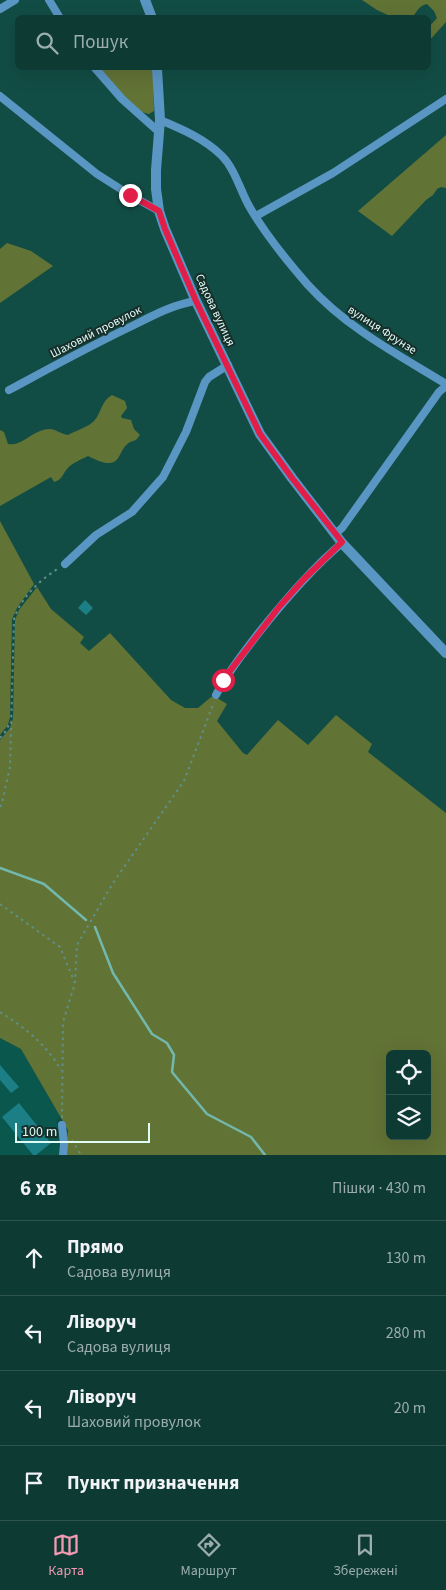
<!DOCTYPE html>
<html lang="uk">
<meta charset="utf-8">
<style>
body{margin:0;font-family:"Source Sans 3",sans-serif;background:#1c4540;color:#f1f3f6}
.controls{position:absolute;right:15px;bottom:15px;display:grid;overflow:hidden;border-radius:8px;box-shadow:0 5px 20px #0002}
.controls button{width:45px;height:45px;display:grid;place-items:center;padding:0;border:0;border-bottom:1px solid #2e544f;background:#0e3a34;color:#f1f3f6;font:25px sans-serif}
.scale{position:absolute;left:15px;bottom:12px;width:135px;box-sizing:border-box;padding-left:5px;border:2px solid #dffcf6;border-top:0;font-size:14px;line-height:18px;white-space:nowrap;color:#dffcf6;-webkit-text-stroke:4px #172e2a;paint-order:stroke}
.stop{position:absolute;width:15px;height:15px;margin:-11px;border:4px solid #e11d48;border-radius:50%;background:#fff}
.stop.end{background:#e11d48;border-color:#fff;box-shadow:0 1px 5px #0008}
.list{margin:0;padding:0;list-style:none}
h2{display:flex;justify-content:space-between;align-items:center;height:65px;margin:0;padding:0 20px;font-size:21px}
h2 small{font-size:16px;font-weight:400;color:#9badac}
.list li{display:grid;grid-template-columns:32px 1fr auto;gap:15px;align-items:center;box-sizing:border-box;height:75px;padding:0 20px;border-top:1px solid #2e544f}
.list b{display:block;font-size:19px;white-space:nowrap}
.list p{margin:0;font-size:16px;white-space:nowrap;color:#9badac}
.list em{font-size:16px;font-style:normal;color:#9badac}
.icon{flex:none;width:28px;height:28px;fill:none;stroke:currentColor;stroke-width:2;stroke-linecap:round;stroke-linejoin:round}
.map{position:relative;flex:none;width:446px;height:1155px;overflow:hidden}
.search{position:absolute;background:#0e3a34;box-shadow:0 5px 20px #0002;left:15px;right:15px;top:15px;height:55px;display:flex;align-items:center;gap:12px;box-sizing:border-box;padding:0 18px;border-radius:8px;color:#9badac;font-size:19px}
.sheet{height:365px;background:#0e3a34}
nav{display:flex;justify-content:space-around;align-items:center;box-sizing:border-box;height:70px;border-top:1px solid #2e544f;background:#0e3a34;font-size:14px;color:#9badac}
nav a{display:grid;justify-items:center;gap:2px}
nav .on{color:#f19ab2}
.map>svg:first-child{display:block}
</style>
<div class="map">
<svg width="446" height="1155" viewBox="0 0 446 1155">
<rect width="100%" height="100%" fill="#124d45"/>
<!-- built -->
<path fill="#09574d" d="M 0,1038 L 21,1049 L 60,1117 L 56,1121 L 62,1137 L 59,1155 L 0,1155 Z"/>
<!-- green -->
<path fill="#627336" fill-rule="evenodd" d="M 362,0 L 446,0 L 446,22 L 429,41 L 429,27 L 437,18 L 434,11 L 427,4 C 420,5 416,12 413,17 L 392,17 L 377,10 Z
M 109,68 L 153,68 L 154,111 L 149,114 C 133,112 111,83 100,71 Z
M 446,135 L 446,188 L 441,187 L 437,189 L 433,195 L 426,200 L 392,236 L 358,211 Z
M 7,243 L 31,251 L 53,266 L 0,303 L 0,249 Z
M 112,395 L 125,401 L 127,408 L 121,416 L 122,418 L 131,420 L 134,429 L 140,435 L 136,440 C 112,445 129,477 88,456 C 82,459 72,463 67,469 C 62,475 62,480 54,482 L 51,477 L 0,506 L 0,430 L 4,432 L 8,444 C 22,447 32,430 49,429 C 56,429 61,434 68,435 C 75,431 88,427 94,421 C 101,414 101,401 112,395 Z
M 0,521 L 34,584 L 17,608 L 12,619 L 10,717 L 8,725 L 0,735 Z
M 37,587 L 51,609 L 84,637 L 80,643 L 89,651 L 110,633 L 171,700 L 185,708 L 198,708 L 211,697 L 217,698 L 227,704 L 217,721 L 243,753 L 247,755 L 278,720 L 308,745 L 336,715 L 372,744 L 368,752 L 446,813 L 446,1155 L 65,1155 L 68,1130 L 21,1049 L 0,1038 L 0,740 L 10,728 L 13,718 L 15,620 L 19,610 ZM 390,1054 L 427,1054 L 427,1136 L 390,1136 Z"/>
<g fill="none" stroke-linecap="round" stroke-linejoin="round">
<!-- stream -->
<path stroke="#72b8ad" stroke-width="2.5" d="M 0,868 L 44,884 L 86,920
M 95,927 L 113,973 L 152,1034 L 167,1043 L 174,1055 L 172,1072 L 207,1114 L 251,1137 L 265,1155"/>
</g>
<!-- building -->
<path fill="#1c7f86" d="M 85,600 L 93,608 L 86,615 L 78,608 Z
M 0,1065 L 19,1087 L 11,1093 L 0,1080 Z
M 19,1103 L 51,1143 L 36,1155 L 33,1155 L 2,1117 Z"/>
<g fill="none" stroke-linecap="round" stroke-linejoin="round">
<!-- path -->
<path stroke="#5f8f87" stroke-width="2" stroke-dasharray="2.5 4" stroke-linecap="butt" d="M 0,738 L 5,732 L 11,721
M 0,807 L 2,803 L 10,767 L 14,619 C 21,597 40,580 59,568
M 0,904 L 60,947 L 75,983
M 0,1012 C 24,1027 47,1045 61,1070
M 62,1118 L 63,1022 L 75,983 L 77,945 L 113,883 L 184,781 L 214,702
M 72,1140 L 81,1155"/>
<!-- minor -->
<path stroke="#5a96c3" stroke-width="8" d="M 49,0 L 60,18
M 0,9 L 15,0
M 95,68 L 122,99 L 159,132
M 0,96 L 97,174 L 130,195 L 159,211
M 160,120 C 182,129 205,139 222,156 C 235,169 240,190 249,206 C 265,234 287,261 308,285 C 347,328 397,354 446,384
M 256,216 L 333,173 L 446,99
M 9,390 C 50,368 90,346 132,326 C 152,316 174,304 196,301
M 335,534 L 342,528 L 439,392 L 446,386
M 65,564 L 96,535 L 132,512 L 163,477 L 186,432 L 205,382 L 209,377 L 228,365
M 216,695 C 227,673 242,655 257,635 C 283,602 310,570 342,543
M 62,1125 L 64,1144 L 63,1155"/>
<!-- tertiary -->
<path stroke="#5a96c3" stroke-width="10" d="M 145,0 L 152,18
M 157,68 L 160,120 L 156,170 L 156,189 L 159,211 L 165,229 L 196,301 L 260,434 L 292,478 L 342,543 L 446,653"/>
</g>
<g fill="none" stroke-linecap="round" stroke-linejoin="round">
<!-- route -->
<path stroke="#e11d48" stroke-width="6" d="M 130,195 L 159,211 L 165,229 L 196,301 L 260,434 L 292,478 L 342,542 L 304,579 L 279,607 L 223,680"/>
</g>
<g text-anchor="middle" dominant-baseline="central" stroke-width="4" stroke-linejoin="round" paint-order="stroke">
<!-- street labels -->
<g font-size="12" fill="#dffcf6" stroke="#172e2a">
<text transform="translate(215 310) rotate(65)">Садова вулиця</text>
<text transform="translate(382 330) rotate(33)">вулиця Фрунзе</text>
<text transform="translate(96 332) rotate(-27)">Шаховий провулок</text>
</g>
</g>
</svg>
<div class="controls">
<button><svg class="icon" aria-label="locate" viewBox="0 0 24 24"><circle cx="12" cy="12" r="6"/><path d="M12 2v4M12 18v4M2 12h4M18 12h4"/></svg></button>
<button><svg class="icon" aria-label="layers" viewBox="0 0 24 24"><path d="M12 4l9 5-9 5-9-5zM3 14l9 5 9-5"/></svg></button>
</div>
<div class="scale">100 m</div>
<div class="stop" style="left:223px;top:680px"></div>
<div class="stop end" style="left:130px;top:195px"></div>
<div class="search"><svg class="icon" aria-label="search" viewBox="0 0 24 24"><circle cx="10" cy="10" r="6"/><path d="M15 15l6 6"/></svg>Пошук</div>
</div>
<section class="sheet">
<h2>6 хв<small>Пішки · 430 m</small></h2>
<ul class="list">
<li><svg class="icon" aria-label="ahead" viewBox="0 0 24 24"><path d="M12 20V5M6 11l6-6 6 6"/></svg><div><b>Прямо</b><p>Садова вулиця</p></div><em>130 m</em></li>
<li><svg class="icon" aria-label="left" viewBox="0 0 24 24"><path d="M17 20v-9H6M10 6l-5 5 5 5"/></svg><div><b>Ліворуч</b><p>Садова вулиця</p></div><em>280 m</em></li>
<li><svg class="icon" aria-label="left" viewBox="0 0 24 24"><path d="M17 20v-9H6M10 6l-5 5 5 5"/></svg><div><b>Ліворуч</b><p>Шаховий провулок</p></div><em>20 m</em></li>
<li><svg class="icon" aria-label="arrive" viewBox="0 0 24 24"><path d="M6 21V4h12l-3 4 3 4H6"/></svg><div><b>Пункт призначення</b></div></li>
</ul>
</section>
<nav>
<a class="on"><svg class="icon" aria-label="map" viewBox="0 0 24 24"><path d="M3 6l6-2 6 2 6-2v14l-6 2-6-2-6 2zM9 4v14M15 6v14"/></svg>Карта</a>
<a><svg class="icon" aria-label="directions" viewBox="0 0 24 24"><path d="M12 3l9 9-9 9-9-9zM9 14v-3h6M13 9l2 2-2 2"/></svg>Маршрут</a>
<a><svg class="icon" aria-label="saved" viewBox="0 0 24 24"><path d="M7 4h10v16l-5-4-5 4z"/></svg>Збережені</a>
</nav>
